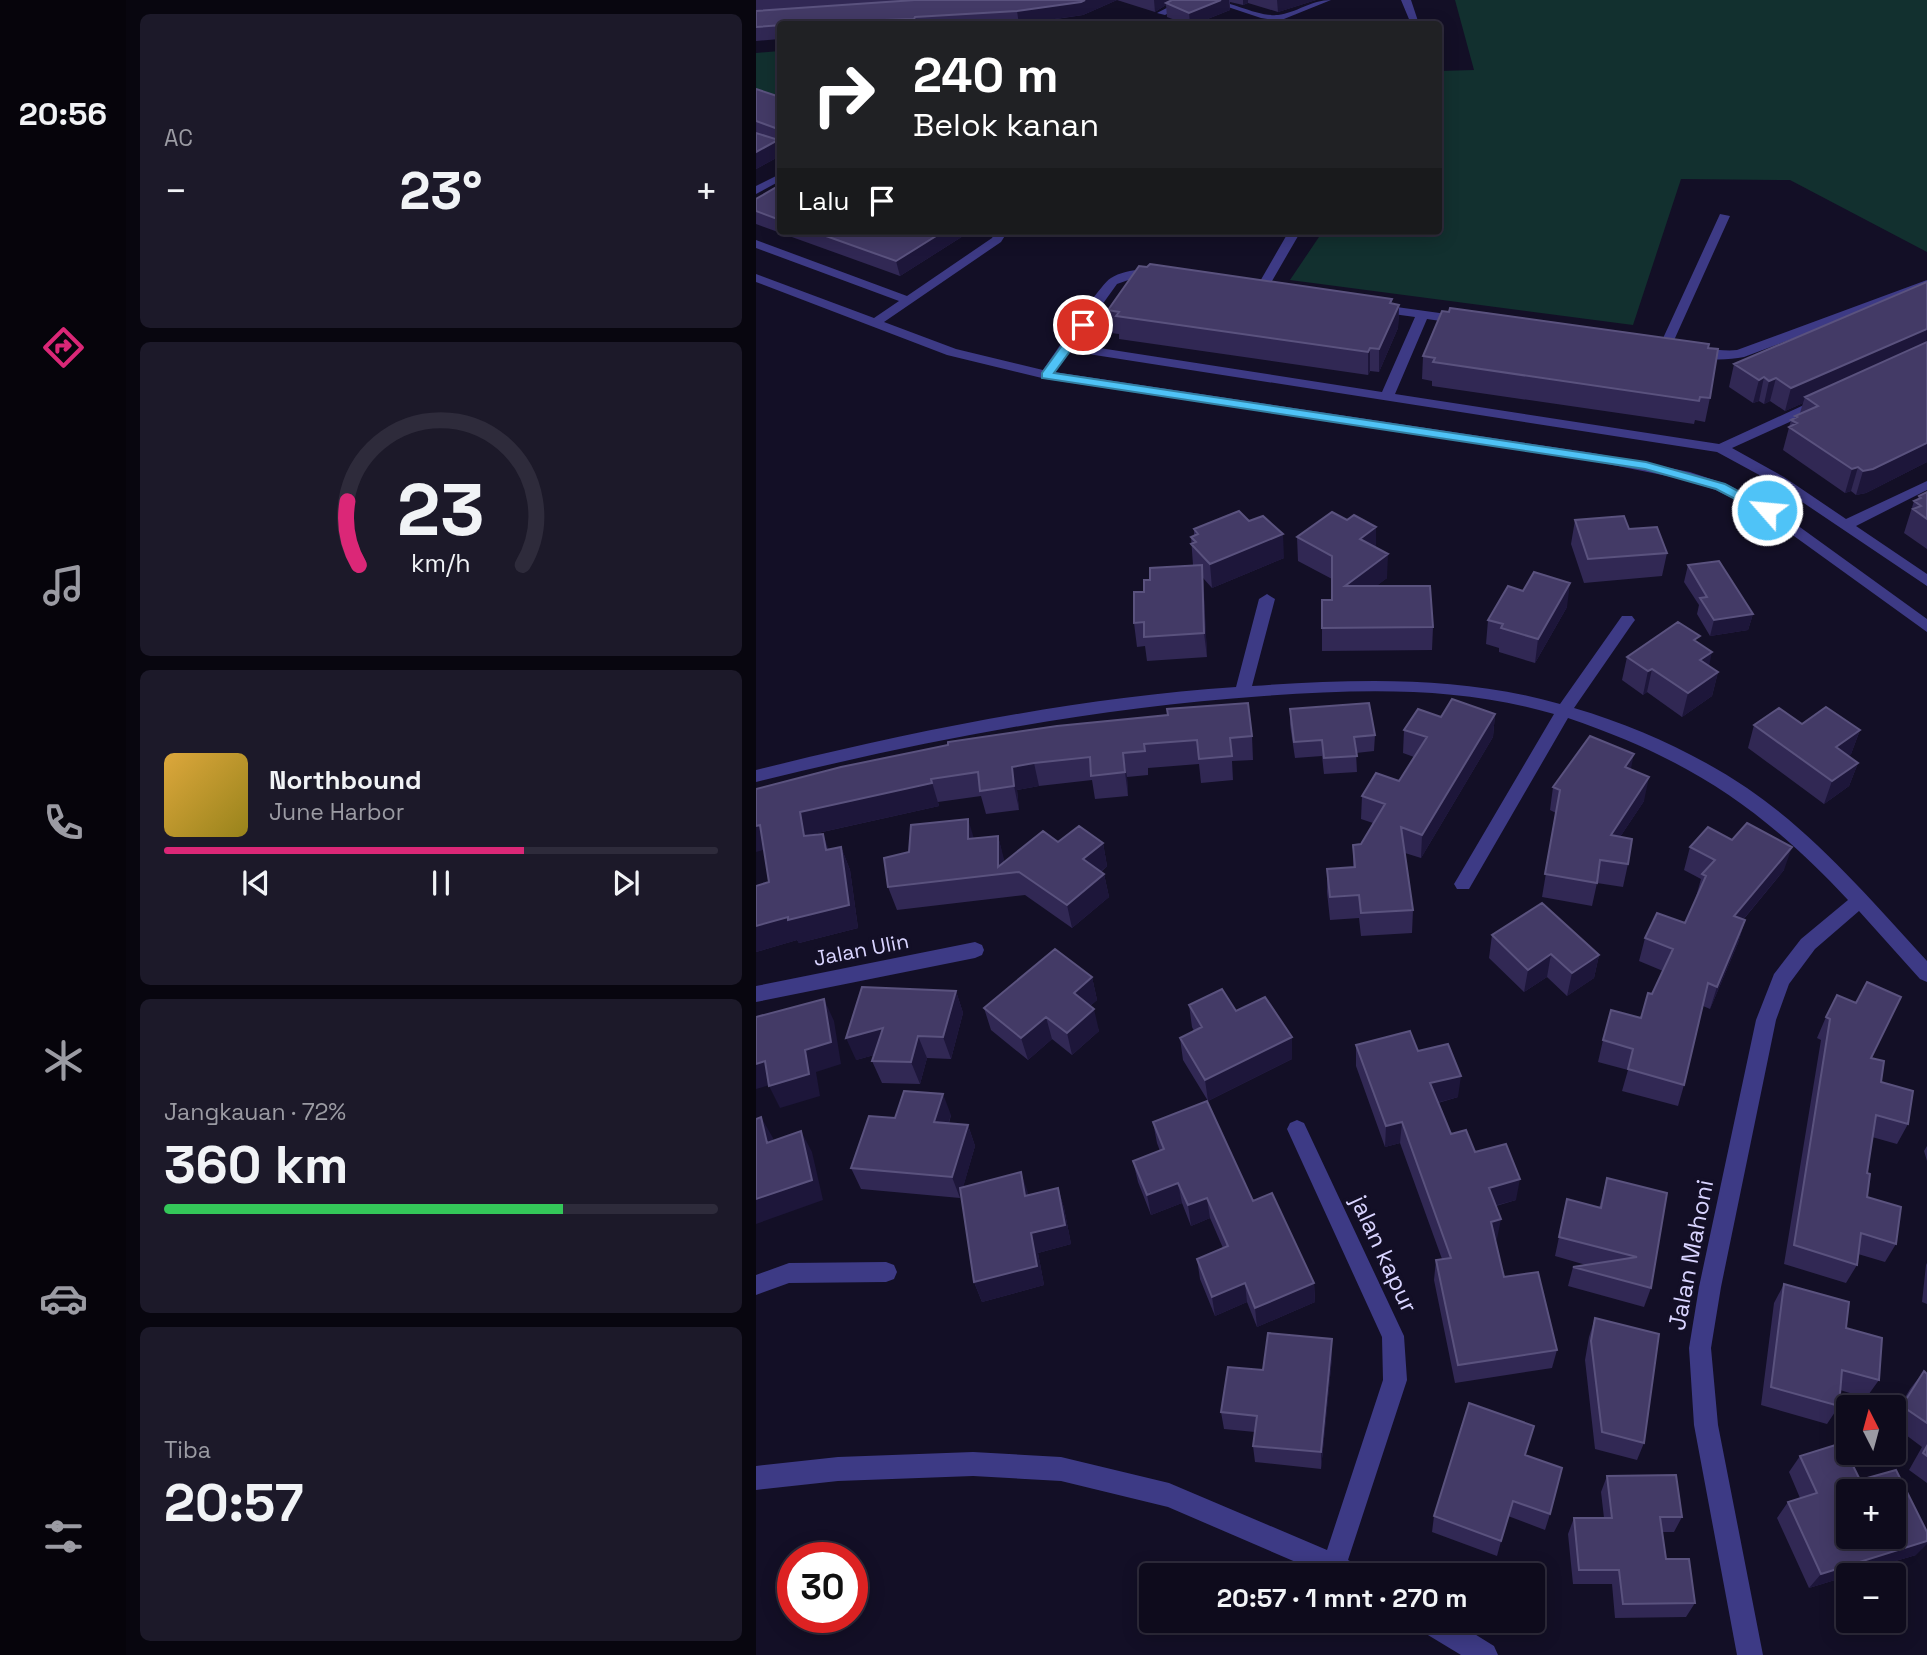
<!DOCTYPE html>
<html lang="id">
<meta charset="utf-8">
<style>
:root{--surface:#0e0b1c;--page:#1c1929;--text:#f1f3f6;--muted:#9b9ba3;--line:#2e2b3b;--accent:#db2777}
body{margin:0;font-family:"Space Grotesk",sans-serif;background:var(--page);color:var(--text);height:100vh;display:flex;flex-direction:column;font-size:26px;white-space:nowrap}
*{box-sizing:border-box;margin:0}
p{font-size:23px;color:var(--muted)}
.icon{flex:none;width:38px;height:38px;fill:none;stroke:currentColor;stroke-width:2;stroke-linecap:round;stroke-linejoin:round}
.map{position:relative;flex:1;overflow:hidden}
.side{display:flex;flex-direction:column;gap:14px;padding:14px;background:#08060f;width:630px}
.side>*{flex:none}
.guide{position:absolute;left:21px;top:21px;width:665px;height:214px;border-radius:7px;box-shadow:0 4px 18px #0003,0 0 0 2px var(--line);background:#202124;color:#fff;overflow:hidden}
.needle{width:46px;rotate:354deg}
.controls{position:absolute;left:1080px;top:1395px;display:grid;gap:14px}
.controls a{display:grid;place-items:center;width:70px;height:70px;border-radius:7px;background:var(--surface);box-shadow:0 4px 18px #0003,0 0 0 2px var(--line);font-size:35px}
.speed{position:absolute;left:21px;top:1542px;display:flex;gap:14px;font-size:35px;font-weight:700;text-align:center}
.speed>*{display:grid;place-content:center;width:91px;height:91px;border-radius:50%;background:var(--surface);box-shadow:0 4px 18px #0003,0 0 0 2px var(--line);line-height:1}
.speed .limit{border:10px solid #d22;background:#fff;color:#111}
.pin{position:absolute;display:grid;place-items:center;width:60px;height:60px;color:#fff;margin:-30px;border:4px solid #fff;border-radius:50%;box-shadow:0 2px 7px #0007}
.me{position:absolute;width:77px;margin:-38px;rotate:297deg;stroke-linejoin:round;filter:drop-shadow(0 0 5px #0008)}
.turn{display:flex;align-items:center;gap:24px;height:147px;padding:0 21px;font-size:32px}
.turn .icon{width:91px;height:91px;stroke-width:2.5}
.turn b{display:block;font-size:49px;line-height:60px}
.then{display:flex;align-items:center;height:66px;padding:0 21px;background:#0003;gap:14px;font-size:26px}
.big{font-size:52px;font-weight:600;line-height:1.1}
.side .card{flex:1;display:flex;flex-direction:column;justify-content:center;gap:10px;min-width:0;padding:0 24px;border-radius:10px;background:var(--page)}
.side .dial{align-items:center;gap:0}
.dial svg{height:182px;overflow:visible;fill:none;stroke:var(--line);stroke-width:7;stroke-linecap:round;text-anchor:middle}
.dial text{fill:var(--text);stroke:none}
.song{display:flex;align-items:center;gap:21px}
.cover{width:84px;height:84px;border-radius:10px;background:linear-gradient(135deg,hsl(40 70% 55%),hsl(50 70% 35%))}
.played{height:7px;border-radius:4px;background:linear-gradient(90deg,var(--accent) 65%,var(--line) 65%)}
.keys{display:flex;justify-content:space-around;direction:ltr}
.heat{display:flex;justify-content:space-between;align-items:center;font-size:38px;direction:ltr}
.charge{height:10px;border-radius:5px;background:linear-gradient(90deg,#34c759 72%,var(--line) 0)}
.trip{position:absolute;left:383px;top:1563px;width:406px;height:70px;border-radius:7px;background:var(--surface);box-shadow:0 4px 18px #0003,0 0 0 2px var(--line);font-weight:600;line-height:70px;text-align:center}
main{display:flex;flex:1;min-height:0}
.menu{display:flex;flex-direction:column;width:126px;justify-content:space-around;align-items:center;background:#06040b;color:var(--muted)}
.menu .icon{width:49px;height:49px}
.menu .current{color:var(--accent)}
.menu b{font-size:32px;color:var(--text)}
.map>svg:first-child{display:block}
.green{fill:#12302f}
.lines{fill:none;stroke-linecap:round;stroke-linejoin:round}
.minor{fill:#3d3a85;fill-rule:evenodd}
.wall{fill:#312854}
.shaded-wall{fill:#1d163a}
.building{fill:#433a66;stroke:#5a527e;stroke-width:2;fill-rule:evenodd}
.route{fill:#4fc3f7;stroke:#337fa1;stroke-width:2}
.labels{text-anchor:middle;stroke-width:7;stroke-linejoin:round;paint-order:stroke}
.street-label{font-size:21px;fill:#d9d4ff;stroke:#130f26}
.near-street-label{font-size:24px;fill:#d9d4ff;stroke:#130f26}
</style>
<main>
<nav class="menu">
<b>20:56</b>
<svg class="icon current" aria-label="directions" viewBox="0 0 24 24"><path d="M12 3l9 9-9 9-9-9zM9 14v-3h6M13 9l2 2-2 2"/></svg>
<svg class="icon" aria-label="music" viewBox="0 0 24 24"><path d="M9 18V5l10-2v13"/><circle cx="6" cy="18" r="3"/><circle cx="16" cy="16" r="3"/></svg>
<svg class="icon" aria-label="phone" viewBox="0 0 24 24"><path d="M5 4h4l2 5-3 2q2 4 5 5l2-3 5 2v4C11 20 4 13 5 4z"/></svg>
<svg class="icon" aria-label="climate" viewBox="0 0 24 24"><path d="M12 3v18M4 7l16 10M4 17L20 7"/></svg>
<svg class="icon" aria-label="car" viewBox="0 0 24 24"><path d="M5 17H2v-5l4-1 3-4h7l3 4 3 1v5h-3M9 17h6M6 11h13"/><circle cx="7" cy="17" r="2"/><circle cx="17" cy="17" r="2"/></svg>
<svg class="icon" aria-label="filters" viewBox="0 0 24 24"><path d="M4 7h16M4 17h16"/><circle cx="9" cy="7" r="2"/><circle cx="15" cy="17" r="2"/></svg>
</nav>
<section class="side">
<div class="card"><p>AC</p>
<div class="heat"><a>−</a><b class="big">23°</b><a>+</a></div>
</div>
<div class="card dial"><svg viewBox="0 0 100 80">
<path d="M14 69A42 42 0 1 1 86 69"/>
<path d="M14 69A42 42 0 0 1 9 41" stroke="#db2777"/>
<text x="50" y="56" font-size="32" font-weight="700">23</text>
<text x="50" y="72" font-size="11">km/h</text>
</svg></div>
<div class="card">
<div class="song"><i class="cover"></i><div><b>Northbound</b><p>June Harbor</p></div></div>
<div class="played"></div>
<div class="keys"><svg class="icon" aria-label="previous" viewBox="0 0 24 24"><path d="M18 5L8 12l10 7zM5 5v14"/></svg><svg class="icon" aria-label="pause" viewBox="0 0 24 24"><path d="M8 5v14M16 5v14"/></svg><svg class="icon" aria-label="next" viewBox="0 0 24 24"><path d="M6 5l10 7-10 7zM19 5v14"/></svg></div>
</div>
<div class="card"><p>Jangkauan · 72%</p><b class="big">360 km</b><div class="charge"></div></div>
<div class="card"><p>Tiba</p><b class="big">20:57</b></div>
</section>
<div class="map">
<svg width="1171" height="1655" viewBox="0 0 1171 1655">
<rect width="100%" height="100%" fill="#130f26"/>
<!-- green -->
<path class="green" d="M699,0H1171V252L1034,180L925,179L877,325L534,280L567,231H682L683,71L718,70Z
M24,51V103L0,95V53Z"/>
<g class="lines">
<!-- minor -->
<path class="minor" d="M426,0H438L409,15L401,13Z
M451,0C475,0 500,17 522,15C540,13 555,0 575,0L523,21L505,18Z
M645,0H655L663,24H655Z
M24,174V181L0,194V186Z
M964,214L974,216L915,347L909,351L905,350L903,347Z
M240,231H252L245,242L128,322L200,349L287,370C298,355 344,284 355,278C368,270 395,266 407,275L405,278H378L361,284L318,344L626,392L659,317L615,311V305L619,304L705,316L711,320L705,324L671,319L639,394L963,444L1061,399H1071V405L976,448L1028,477L1090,519L1171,481V490L1100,526L1171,574V586L1018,483L961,452L313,351L298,372L837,453L934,472L970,484L1016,507L1171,619V632L1006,513L960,490L926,479L837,461L290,379L191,355L0,282V274L118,318L143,301L0,248V240L151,296L236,238Z
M533,231H545L509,293H501L499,290Z
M1171,280V288L988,357C971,360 945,362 932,352C940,346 967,352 981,350Z
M511,594L519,599L496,686C601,679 702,675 804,704L866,616H876L879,620L876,624L818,708C879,726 939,753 991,788C1060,835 1115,900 1171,961V982L1164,979L1103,911L1059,949L1033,984L1020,1020L965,1287L955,1348L962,1425L1007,1655H981L938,1425L933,1348L943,1287L1000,1020L1018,974L1045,939L1092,900C1005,807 932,759 812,718L713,889H701L698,884L701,879L798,714C703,686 606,689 508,696C335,708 167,741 0,782V770C158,731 318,698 480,687L503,599Z
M219,942L226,945L228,950L226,955L219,958L0,1002V986Z
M541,1120L548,1123L648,1336L651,1380L592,1560L603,1566L606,1575H570L412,1507L305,1481L217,1476L82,1481L0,1490V1466L82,1457L217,1452L305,1457L413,1483L571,1550L627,1380L626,1337L531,1129L534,1123Z
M130,1262L138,1265L141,1272L138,1279L130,1282L33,1283L0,1295V1275L33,1263Z
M659,1620H696L738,1646L742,1655H705L662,1629Z"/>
</g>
<!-- wall -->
<path class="wall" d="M0,0H560L522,12L492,3L487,5L474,2V10L439,24H430L411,17L410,5L399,12L361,0L327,15L267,24H24V39L0,41Z
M0,89L24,97V156L0,169Z
M24,185V231H215L144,276L0,224V199Z
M1171,282V462L1110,493L1100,495L1095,491L1089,493L1027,450L1035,420L1039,418V416L1044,413L1047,403L1029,411L1014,401L1008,404L1003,401L997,403L973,387L978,364Z
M636,304L643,305L642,328L623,372L614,371L612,375L363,339V334L355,333L352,310Z
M952,348L954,398L949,422L939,420L938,424L676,386V381L666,379L667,356Z
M1171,492V549L1148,533L1158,501L1161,500L1163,496Z
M591,520L620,527V547L631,578L620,586L677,627L676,650L566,651V600H576V579L542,561L541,537Z
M819,520L873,529L911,553L906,576L828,583L815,544Z
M438,529L528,558L456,588L447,578L451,657L391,661L389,646L381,647L378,623L388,592L394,580L437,565L435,537L438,535Z
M932,565L997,614L992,630L954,636L941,614L943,605L928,582Z
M811,607L779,663L743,652V648L730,644L732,620Z
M942,643L953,666L962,672L956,696L926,717L891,692L887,695L866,680L871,657Z
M534,709L619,735L618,751L600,753L601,772L568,774L566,756L539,758L534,725Z
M739,714L737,737L665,858L649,853L657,910L656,933L605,936L603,918L574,920L571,892V869L597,868V845L605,844L617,823L605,819L606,796L643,781L658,757L647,753L648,730L685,717Z
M1046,724L1104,730L1095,754L1092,756L1102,763L1093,786L1068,804L992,748L998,725Z
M496,736L497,760L476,761L477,780L445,783L443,764L392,768V775L371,777L372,796L339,799L336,780L283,786L261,790L263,810L230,814L225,796L182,802L183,806L53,835L73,849L85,847L94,870L102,928L43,943L41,940L0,952V886L13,882L85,767Z
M875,770L888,801L864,837L872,864L867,887L841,883L836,906L786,897L800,813L794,810L797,787Z
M242,836L248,862L302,842L347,843L351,866L345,872L348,874L353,897L316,928L269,895L141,910L132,887L218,838Z
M934,847L1028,870L987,920H989L982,943L954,1009L947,1006L928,1085L922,1106L866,1091L872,1070L842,1062L847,1040L885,1018L907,971L883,961L889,938L929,923L940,897L945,879L928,870Z
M736,935L843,955L838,978L811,996L791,977L768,992L733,958Z
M336,977L341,1000L334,1006L343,1031L316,1055L296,1039L272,1060L235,1030L228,1008Z
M200,991L207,1013L195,1059L171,1058L164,1084L126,1083L116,1061L118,1055L100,1060Z
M1081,995L1115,1058L1125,1082L1152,1124L1141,1144L1116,1137L1111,1173V1197L1140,1244L1129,1262L1102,1254L1101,1265L1090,1283L1028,1264L1065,1040L1061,1038L1070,1017Z
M433,1005L480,1011L536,1059L452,1101L427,1060L424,1038L438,1031L436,1027Z
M600,1045L662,1051L702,1097L682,1103L695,1134L719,1152L760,1200L740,1206L741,1239L739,1240L748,1277L801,1350L796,1368L699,1383L678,1280L680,1260L686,1259L644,1143L629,1147L600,1066Z
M195,1115L193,1123L212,1125L219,1146L207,1187L272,1195L302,1188L308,1208L315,1244L282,1253L288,1285L226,1302L218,1282L205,1194L204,1198L105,1189L95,1168L139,1118Z
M397,1122L497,1201L558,1283L559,1302L501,1327L491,1302L459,1316L444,1279L441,1259L467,1248L454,1218L435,1226L426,1203L395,1215L382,1182L377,1161L404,1151L401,1143Z
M1171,1146V1161L1168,1151Z
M851,1178L895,1288L888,1307L812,1286L817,1267L830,1265L799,1256L811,1199L843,1208Z
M1171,1263V1304L1166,1302L1170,1265Z
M1028,1284L1123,1380L1110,1398L1084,1390L1083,1406L1071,1424L1005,1405L1018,1303Z
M839,1318L888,1443L881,1460L839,1449L829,1360L833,1337Z
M576,1339V1357L565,1469L499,1462L497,1446L499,1432L468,1429L465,1412L507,1370Z
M1168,1371L1171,1374V1483L1153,1470L1166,1447L1138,1426V1416L1154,1389Z
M769,1455L794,1514L789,1530L752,1516L741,1556L676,1532L678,1516Z
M1044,1456L1104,1480L1160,1555L1092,1575V1576L1053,1588L1021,1518L1032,1502L1044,1498L1033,1472Z
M851,1476L926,1517L918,1532H906L910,1559L939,1603L930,1617L859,1618L856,1584H817L812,1534L818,1518H848L845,1492Z"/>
<!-- shaded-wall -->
<path class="shaded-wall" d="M329,0H361L327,15L263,24L261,11Z
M398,0H420L410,3V5L399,12Z
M465,0H473L474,10L439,24H434L433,13Z
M487,0H492V3L487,5Z
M521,0H560L522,12Z
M24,139V156L0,169V152Z
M188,231H215L144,276L140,261Z
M636,299V321L643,305L642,328L623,372V349L634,303Z
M1171,329V349L1049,397L1047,403L1029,411L1035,388Z
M614,348V371L612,375V352Z
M1008,377L1003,401L997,403L1003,380Z
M1020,378L1014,401L1008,404L1013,381Z
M1171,443V462L1110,493L1100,495L1107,471Z
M1102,467L1095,491L1089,493L1096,469Z
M620,527V551L604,539Z
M527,534L528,558L456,588L454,564Z
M632,554L631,578L589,610V586Z
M446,565L448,589L451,657L448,633Z
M814,583L811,607L779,663L782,639Z
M997,614L992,630L954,636L958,620Z
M956,652L951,676L944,660Z
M896,669L891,692L887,695L892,671Z
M962,672L956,696L926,717L932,693Z
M739,714L737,737L665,858L666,835Z
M1104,730L1095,754L1071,771L1080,747Z
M367,753L371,777L372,796L369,772Z
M878,754L873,778L869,767Z
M278,763L283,786L261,790L263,810L258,786L256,767Z
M1102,763L1093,786L1068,804L1076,781Z
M893,777L888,801L850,858L855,835Z
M175,779L183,806L48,836L44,812Z
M212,819L219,842L212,839Z
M4,825L14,848L0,852V826Z
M67,834L76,858L70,850Z
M242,836L248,859V873L242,867Z
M347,843L351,866L332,882L327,859Z
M85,847L94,870L102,928L43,943L41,940L0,952V926Z
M1036,847L1028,870L971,939L978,916Z
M348,874L353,897L316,928L311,905Z
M989,920L982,943L954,1009L961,987Z
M795,954L791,977L768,992L772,970Z
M843,955L838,978L811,996L816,973Z
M336,977L341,1000L323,1015L318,993Z
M200,991L207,1013L195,1059L187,1037Z
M68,999L78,1021L85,1064L60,1072L64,1096L24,1108L13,1086L49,1050Z
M338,1009L343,1031L316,1055L311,1033Z
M290,1017L296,1039L272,1060L265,1038Z
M127,1028L136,1050L100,1060L90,1038Z
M162,1036L171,1058L164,1084L155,1062Z
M536,1037V1059L452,1101L449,1080Z
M9,1061L21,1083L0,1089V1064Z
M705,1076L702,1097L673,1105L674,1083Z
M187,1094L195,1115L186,1143L178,1122Z
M5,1117L17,1138L22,1164L11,1143Z
M646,1122L644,1143L629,1147L630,1126Z
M212,1125L219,1146L204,1198L196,1177Z
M45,1131L56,1152L67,1200L0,1224V1199Z
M265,1172L272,1193L275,1216L269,1196Z
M764,1179L760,1200L730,1208L733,1188Z
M422,1183L426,1203L395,1215L391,1195Z
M302,1188L308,1208L315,1244L282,1253L288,1285L226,1302L218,1282L275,1233Z
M451,1198L454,1218L435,1226L432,1205Z
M745,1219L741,1239L732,1242L735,1222Z
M489,1283L491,1302L459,1316L456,1297Z
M558,1283L559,1302L501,1327L499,1308Z
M576,1339V1357L565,1469V1452Z
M1171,1541V1544L1160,1555L1092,1575V1576L1053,1588L1065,1574Z"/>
<!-- building -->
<path class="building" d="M159,0H329L325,2L261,11L159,17L158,19L68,22L0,27V11Z
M416,0H465L433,13L410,3Z
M0,89L24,97V139L0,152V133L19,139L23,136L22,129L0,121Z
M24,185V220L0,211V199Z
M56,231H188L140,261Z
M394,264L636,299L634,303L643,305L623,349L614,348L612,352L360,316L363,312L352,310L383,266L391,267Z
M1171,282V329L1035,388L1020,378L1013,381L1008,377L1003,380L978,364Z
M694,308L953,344L952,348L962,349L954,398L944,397L943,401L677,362L679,358L667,356L686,311L693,312Z
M1171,342V443L1117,469L1107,471L1102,467L1096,469L1033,427L1041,423L1035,420L1041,417L1039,416L1062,406L1049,397Z
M1171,492V519L1157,509L1165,506L1158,501L1165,498L1163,496Z
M483,511L493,521L507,516L527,534L454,564L435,544L440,542L435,537L442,534L438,529Z
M576,512L591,520L598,515L620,527L604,539L632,554L589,586H674L677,627L566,628V600H576V556L541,537Z
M868,516L873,529L901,527L911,553L832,559L819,520Z
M963,561L997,614L958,620L944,598L951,597L932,565Z
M446,565L448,633L388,637V622L378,623V592H388V580H394V568Z
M778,572L814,583L782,639L745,628L747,624L732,620L752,586L767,591Z
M922,622L944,636L938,640L956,652L944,660L962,672L932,693L896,669L892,671L871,657Z
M696,699L739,714L666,835L645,827L657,910L605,913L603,895L574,897L571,869L599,867L597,845L605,844L629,804L606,796L620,773L643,781L671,737L648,730L662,709L685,717Z
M492,703L496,736L474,738L476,756L443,759L441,740L388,744L389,751L367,753L369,772L335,776L334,757L278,763L256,767L258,786L224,791L222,772L175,779L176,783L44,812L48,836L67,834L70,850L85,847L93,905L32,920V917L0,926V886L13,882L4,825L0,826V789L85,767L192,745V742L301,726L412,715L411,709Z
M613,703L619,735L598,737L601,756L568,758L566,740L538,742L534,709Z
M1070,707L1104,730L1080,747L1102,763L1076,781L998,725L1023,708L1046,724Z
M834,736L878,754L869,767L893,777L855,835L876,839L872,864L844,860L841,883L789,874L804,790L797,787Z
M212,819V839L242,836V867L287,831L302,842L323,826L347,843L327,859L348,874L311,905L263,872L132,887L128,858L153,852L155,825Z
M991,823L1036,847L978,916L989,920L961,987L952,983L928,1085L872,1069L877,1049L847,1040L855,1010L885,1018L892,993L896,994L917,949L889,938L901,913L929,923L950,876L946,874L959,860L934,847L952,827L976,840Z
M786,903L843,955L816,973L795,954L772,970L736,935Z
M299,949L336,977L318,993L338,1009L311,1033L290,1017L265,1038L228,1008Z
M1111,982L1145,997L1115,1058L1128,1061L1125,1082L1157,1091L1152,1124L1120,1115L1111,1173L1114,1174L1111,1197L1145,1207L1140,1244L1105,1233L1101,1265L1038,1245L1074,1019L1070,1017L1081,995L1100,1003Z
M106,987L200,991L187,1037L162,1036L155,1062L116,1061L127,1028L90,1038Z
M466,989L480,1011L509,997L536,1037L449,1080L424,1038L446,1027L433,1005Z
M68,999L75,1042L49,1050L53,1074L13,1086L9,1061L0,1064V1017Z
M654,1031L662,1051L692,1044L705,1076L674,1083L695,1134L710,1130L719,1152L750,1144L764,1179L733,1188L745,1219L735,1222L748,1277L782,1272L801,1350L702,1365L680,1260L695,1258L646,1122L630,1126L600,1045Z
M148,1091L187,1094L178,1122L212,1125L196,1177L95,1168L113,1116L139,1118Z
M451,1101L497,1201L516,1193L558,1283L499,1308L489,1283L456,1297L441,1259L472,1246L451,1198L432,1205L422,1183L391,1195L377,1161L408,1149L397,1122Z
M5,1117L11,1143L45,1131L56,1180L0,1199V1119Z
M265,1172L269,1196L302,1188L309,1225L275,1233L281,1266L218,1282L204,1188Z
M851,1178L911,1193L895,1288L817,1267L881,1257L803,1237L811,1199L845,1208Z
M1028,1284L1093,1302L1090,1328L1126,1338L1123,1380L1086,1370L1083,1406L1015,1387Z
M839,1318L903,1334L888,1443L846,1432L835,1341Z
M512,1333L576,1339L565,1452L497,1446L501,1416L465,1412L472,1367L507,1370Z
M1168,1371L1171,1374V1423L1146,1406Z
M713,1403L778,1426L769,1455L806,1468L794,1514L757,1501L745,1541L678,1516Z
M1086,1443L1104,1480L1140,1470L1171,1532V1541L1065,1574L1032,1502L1061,1493L1044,1456ZM1092,1491H1138V1536H1092Z
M1171,1446V1456L1167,1453Z
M920,1475L926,1517H904L910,1559H933L939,1603L867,1604L863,1570H823L818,1518H856L851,1476Z"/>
<!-- route -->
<path class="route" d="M327,321L333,325L298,373L890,462L969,484L1017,510L1016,513H1006L960,489L889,469L286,378V373L323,322Z"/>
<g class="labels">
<!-- street labels -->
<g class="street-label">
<text transform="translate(105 950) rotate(-11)" y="7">Jalan Ulin</text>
</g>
<!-- near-street labels -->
<g class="near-street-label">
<text transform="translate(628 1254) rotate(65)" y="8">jalan kapur</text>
<text transform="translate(935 1255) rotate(-79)" y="8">Jalan Mahoni</text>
</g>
</g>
</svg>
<div class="controls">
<a><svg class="needle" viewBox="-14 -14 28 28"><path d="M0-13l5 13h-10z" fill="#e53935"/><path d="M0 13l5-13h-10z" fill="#9b9ba3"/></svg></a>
<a>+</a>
<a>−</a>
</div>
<div class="speed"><div class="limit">30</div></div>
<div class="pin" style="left:327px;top:325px;background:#d93025"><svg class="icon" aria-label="arrive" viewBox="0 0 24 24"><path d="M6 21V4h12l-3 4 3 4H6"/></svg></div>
<svg class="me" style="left:1011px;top:510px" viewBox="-20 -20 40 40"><circle r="17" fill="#4fc3f7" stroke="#fff" stroke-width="3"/><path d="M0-11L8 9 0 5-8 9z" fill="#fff"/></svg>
<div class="trip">20:57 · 1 mnt · 270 m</div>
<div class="guide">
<div class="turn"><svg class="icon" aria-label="right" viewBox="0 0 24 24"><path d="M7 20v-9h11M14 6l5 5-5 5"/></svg><div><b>240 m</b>Belok kanan</div></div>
<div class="then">Lalu<svg class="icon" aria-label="arrive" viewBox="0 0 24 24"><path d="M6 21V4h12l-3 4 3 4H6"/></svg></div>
</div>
</div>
</main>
